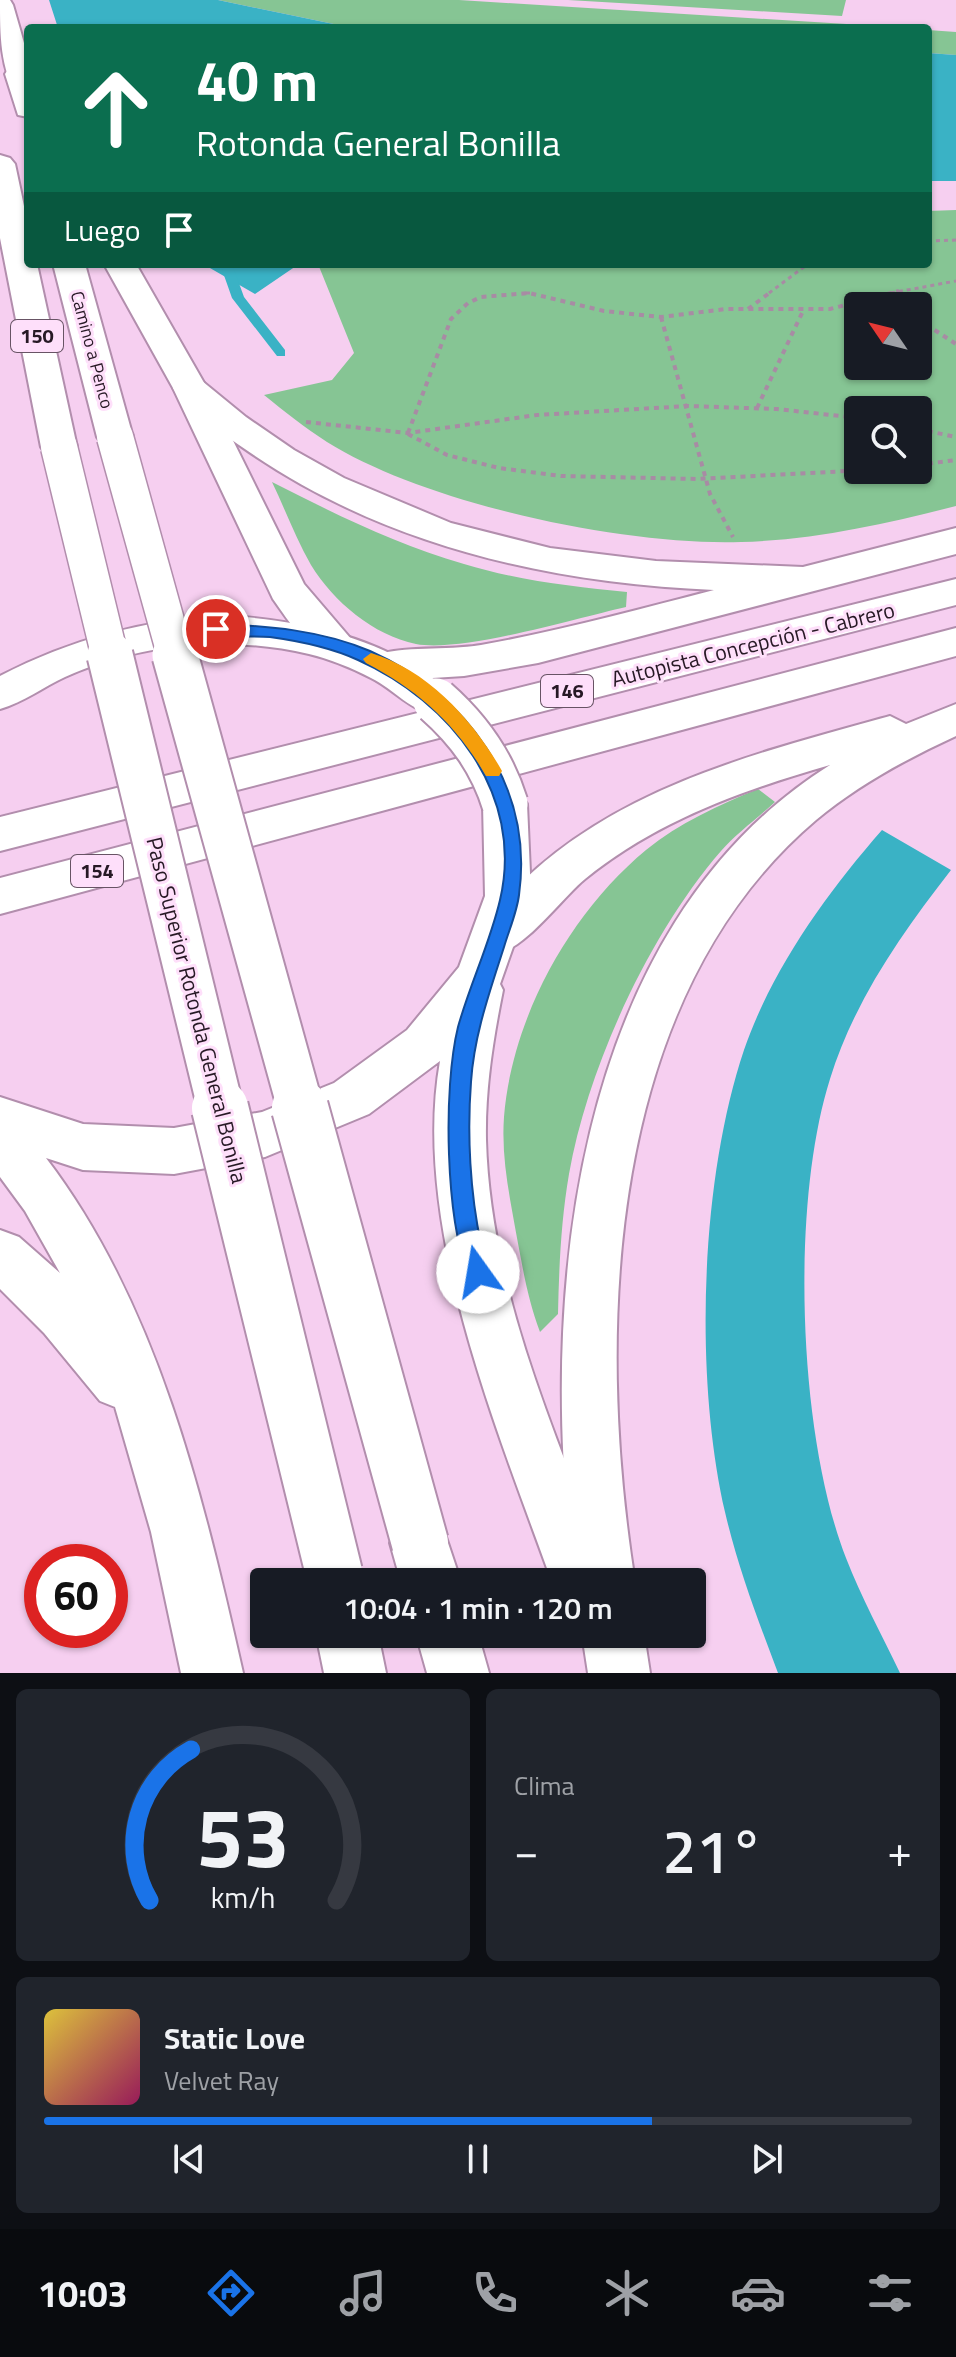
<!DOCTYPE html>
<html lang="es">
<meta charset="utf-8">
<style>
:root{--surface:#171b24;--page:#20242c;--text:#f1f3f6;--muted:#9ea1a6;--line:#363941;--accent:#1a73e8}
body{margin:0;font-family:"Titillium Web",sans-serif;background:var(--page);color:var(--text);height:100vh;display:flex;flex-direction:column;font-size:30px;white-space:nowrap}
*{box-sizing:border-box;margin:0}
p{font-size:26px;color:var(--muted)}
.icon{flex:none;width:44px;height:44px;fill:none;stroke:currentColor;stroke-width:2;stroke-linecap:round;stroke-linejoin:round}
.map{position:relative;height:1673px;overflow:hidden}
.panel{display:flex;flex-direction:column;gap:16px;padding:16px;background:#0d0f14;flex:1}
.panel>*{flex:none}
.banner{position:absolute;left:24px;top:24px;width:908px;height:244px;border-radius:8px;box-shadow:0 2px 6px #0004;background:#0b6e4f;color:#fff;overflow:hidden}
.needle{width:52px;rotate:305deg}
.controls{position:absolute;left:844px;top:292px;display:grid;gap:16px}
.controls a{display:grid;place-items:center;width:88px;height:88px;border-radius:8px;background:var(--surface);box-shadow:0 2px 6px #0004;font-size:40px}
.speed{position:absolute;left:24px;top:1544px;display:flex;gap:16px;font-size:40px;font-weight:700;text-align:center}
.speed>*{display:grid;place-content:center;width:104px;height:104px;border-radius:50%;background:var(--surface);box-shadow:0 2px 6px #0004;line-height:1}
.speed .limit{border:12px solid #d22;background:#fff;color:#111}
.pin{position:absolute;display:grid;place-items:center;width:68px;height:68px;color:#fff;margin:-34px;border:4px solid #fff;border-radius:50%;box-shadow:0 2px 8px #0007}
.me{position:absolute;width:88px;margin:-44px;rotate:347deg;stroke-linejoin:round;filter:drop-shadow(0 0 6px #0008)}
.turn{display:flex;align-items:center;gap:28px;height:168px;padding:0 40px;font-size:36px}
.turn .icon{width:104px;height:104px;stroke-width:2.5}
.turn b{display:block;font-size:56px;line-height:68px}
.then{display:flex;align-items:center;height:76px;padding:0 40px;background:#0003;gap:16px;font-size:30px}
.big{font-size:60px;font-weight:600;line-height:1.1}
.panel .card{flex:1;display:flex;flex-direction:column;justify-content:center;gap:12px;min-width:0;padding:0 28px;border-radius:12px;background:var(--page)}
.panel .dial{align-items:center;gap:0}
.dial svg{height:208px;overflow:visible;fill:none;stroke:var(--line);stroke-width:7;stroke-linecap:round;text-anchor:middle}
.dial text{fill:var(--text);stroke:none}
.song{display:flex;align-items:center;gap:24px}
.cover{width:96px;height:96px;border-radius:12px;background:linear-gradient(135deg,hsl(50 70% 55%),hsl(330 70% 35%))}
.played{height:8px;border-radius:4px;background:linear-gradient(90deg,var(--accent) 70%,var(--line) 70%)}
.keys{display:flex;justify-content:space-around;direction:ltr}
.heat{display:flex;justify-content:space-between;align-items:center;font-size:44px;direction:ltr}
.panel .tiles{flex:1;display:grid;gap:16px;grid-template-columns:1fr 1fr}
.card:last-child{grid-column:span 2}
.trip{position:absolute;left:250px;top:1568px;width:456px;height:80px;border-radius:8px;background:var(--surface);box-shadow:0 2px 6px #0004;font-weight:600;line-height:80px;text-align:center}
.menu{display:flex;height:128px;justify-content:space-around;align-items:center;background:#090b0e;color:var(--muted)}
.menu .icon{width:56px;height:56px}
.menu .active{color:var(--accent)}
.menu b{font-size:36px;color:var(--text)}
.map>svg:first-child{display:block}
.green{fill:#86c594;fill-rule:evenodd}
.water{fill:#3ab2c5}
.pier{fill:#f6cff0}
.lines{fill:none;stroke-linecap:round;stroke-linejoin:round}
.stream{fill:#3ab2c5;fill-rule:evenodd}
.primary-casing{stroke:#b28ead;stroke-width:4}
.trunk-casing{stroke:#b28ead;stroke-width:4}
.motorway-casing{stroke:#b28ead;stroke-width:4}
.path-far1{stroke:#a88ba4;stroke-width:3;stroke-dasharray:4 4;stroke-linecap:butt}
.path{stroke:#a88ba4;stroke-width:4;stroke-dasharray:5 5;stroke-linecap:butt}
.primary{fill:#fff;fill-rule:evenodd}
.trunk{fill:#fff;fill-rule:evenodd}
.motorway{fill:#fff;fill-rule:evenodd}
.primary-bridge-far2-casing{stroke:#b28ead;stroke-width:39;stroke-linecap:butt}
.primary-bridge-far1-casing{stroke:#b28ead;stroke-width:49;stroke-linecap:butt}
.primary-bridge-casing{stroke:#b28ead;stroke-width:60;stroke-linecap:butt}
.primary-bridge-far2{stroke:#fff;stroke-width:36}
.primary-bridge-far1{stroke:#fff;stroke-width:45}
.primary-bridge{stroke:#fff;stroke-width:56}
.route{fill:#1a73e8;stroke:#114b97;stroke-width:2}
.slow{fill:#f59e0b}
.labels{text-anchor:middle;stroke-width:6;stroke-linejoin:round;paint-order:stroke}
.far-street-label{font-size:18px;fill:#271925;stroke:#fedffa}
.shield{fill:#fedffa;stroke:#685465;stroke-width:2}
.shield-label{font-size:20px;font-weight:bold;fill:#271925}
.street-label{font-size:22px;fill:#271925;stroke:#fedffa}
</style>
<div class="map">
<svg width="956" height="1673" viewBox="0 0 956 1673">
<rect width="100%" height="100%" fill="#f6cff0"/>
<!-- green -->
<path class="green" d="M218,0H459L911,28H353Z
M568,0H846L842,16Z
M928,30L956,32V55L928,53Z
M956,210V506C885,524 815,540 741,542C625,546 426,504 327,442C305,428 284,411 264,395L332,380L354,353L318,264H928V211ZM858,306H918V366H858ZM918,410V470H858V410Z
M272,482C333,513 397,545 464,564C516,580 573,587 627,592L626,607C577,618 461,653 416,644C373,635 334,602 311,565C296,539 285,509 272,482Z
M758,789L775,802C758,818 737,833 721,851C649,934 588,1067 569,1174C561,1221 559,1267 558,1314L540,1332C528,1300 523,1270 517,1238C510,1198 501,1158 504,1117C512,1017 570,913 646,850C679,823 719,805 758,789Z"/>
<!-- water -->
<path class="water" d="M0,0H218L353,28H28Z
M928,53L956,55V181H928Z
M203,264H299L255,294Z
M882,830L951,870C902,933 854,1001 830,1079C790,1205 798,1435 846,1558C861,1597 882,1635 900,1673H778C758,1620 738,1568 725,1512C694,1377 700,1181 744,1050C772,969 826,894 882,830Z"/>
<!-- pier -->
<path class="pier" d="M0,0H49L58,28H28V126L0,121Z"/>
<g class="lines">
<!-- stream -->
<path class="stream" d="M220,264H232L244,297L285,350V356H277L232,298Z"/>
<!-- primary casing -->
<g class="primary-casing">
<path id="primary" d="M19,66L28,68V117L18,115L5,74L9,68Z
M0,155L10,158L15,164L28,225V264H37L77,447L72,455L59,458L46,455L41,447L0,238Z
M53,264H85L133,437L127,445L115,448L103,445L97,437Z
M221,615C293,620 363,632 425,673C438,682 449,688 457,701L451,712C418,722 398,691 371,678C352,668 330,659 309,654C228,635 141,643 65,677C43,687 24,702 0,709V676C71,639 142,621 221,615Z
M505,787L520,792L527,804L531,896L500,984L503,990C493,1040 485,1089 486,1140C490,1293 559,1442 612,1582H552C497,1429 411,1225 440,1061L369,1114L265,1157L174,1174L83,1170L46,1158C158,1305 203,1496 243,1673H181L151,1532L115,1407L100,1401L44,1333L0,1289V1230L19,1237L60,1273L25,1211L0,1177V1097L83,1124L174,1128L262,1112L334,1083L407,1030L459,967L485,896L483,804L490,792Z
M420,1513L441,1522L461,1582H401L390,1543L399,1522Z
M316,1634H378L386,1673H324Z
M416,1634H478L489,1673H427Z"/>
</g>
<!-- trunk casing -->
<g class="trunk-casing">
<path id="trunk" d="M0,0H10L13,5L28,57V100L18,98C0,68 0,35 0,0Z
M104,264H136L207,388L304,584L357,646L351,656C315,667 292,625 273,599L173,388Z"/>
</g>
<!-- motorway casing -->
<g class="motorway-casing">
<path id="motorway" d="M190,377L202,381L246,417L294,450L344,478L451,523L550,548L656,561L803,567L956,528V554L538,663L464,676L385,681L371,676L365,666L371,656C406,645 444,651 481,645C559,631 636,610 714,590C547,583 381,545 242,447C219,431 189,412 173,388L178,381Z
M956,579V605L0,851V817Z
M956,628V656L0,914V878Z
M956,704V736C906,759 858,785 816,820C606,998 595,1330 635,1582H575C537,1305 569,929 830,765C743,790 656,821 585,879C566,894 524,949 502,951C497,951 490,947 485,945L478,932C488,912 506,897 522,882C621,786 760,752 890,716L906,724Z
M582,1634H644L650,1673H588Z"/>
</g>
<!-- path-far1 -->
<path class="path-far1" d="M928,241L956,240
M526,293H530
M769,293L808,264
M891,293L956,281"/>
<!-- path -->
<path class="path" d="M883,295L899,306
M748,309L772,291
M661,317L710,494L733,537
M918,319L956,344
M757,408L803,311
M306,422L408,433L537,415L688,406L777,409L858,418
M918,429L956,437
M408,433L451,319L468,303L481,297L529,293L604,311L661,317L726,309H830L899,291
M408,434L447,455L499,468L561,476L697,479L866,470
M918,465L956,460"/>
<!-- primary -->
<use href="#primary" class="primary"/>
<!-- trunk -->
<use href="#trunk" class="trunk"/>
<!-- motorway -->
<use href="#motorway" class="motorway"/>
<!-- primary-bridge-far2 casing -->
<g class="primary-bridge-far2-casing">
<path id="primary-bridge-far2" d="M115,437L176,657
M59,447L110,657"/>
</g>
<!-- primary-bridge-far1 casing -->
<g class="primary-bridge-far1-casing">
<path id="primary-bridge-far1" d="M110,655L221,1110
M175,655L301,1110
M436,701C469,730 492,762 505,804"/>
</g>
<!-- primary-bridge casing -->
<g class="primary-bridge-casing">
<path id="primary-bridge" d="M220,1108L334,1573
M300,1108L420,1543"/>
</g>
<!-- primary-bridge-far2 -->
<use href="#primary-bridge-far2" class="primary-bridge-far2"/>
<!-- primary-bridge-far1 -->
<use href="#primary-bridge-far1" class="primary-bridge-far1"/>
<!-- primary-bridge -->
<use href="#primary-bridge" class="primary-bridge"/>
</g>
<!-- route -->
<path class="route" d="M216,624C268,626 321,630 370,651C467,694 534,786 519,895C517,912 509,930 504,947C490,991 474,1035 471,1082C467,1134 470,1193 481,1244C484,1257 491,1267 486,1279L478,1282L470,1279C445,1221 443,1088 458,1027C470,984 490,943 500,900C525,794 450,701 358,660C332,648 299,641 270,637C251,635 229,639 210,633L207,629Z"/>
<!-- slow -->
<path class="slow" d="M371,653C428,670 474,721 502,771L499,776H486C457,725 418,690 366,663L363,659Z"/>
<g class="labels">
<!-- far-street labels -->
<g class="far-street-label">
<text transform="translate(92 350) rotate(75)" y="6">Camino a Penco</text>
</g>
<!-- shield labels -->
<g class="shield">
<rect x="11" y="320" width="52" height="32" rx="6"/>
<rect x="541" y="675" width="52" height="32" rx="6"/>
<rect x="71" y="855" width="52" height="32" rx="6"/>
</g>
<g class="shield-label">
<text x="37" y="343">150</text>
<text x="567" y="698">146</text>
<text x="97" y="878">154</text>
</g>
<!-- street labels -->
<g class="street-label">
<text transform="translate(753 644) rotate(-14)" y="8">Autopista Concepción - Cabrero</text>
<text transform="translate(197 1010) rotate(76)" y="8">Paso Superior Rotonda General Bonilla</text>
</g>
</g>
</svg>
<div class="controls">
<a><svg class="needle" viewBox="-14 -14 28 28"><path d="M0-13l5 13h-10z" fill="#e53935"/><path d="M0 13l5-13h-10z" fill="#9ea1a6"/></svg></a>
<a><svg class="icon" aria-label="search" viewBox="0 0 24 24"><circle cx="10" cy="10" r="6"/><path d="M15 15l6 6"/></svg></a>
</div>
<div class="speed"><div class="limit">60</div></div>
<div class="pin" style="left:216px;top:629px;background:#d93025"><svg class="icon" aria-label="arrive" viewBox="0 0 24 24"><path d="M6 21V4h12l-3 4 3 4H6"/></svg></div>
<svg class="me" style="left:478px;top:1272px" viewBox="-20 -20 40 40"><circle r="19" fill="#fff"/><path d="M0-13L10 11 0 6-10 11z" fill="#1a73e8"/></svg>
<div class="trip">10:04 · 1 min · 120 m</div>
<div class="banner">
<div class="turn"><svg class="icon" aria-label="ahead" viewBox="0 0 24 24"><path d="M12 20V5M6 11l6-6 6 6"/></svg><div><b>40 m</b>Rotonda General Bonilla</div></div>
<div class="then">Luego<svg class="icon" aria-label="arrive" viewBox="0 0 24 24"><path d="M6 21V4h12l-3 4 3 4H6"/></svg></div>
</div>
</div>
<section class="panel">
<div class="tiles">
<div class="card dial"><svg viewBox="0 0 100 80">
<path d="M14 69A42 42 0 1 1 86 69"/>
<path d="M14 69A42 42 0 0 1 30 11" stroke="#1a73e8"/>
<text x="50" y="56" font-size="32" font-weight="700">53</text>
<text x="50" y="72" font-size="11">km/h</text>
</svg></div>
<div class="card"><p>Clima</p>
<div class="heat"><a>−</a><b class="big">21°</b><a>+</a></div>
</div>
<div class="card">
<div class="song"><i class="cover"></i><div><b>Static Love</b><p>Velvet Ray</p></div></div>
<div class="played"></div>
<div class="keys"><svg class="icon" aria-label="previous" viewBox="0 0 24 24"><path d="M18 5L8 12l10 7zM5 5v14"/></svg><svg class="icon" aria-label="pause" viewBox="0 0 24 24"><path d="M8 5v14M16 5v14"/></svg><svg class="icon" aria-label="next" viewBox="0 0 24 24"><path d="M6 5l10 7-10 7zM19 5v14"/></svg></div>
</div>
</div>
</section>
<nav class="menu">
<b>10:03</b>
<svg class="icon active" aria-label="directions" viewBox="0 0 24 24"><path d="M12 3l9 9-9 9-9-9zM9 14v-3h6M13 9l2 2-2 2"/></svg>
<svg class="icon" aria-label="music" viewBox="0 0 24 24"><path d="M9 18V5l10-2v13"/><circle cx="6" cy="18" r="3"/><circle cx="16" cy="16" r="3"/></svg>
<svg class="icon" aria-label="phone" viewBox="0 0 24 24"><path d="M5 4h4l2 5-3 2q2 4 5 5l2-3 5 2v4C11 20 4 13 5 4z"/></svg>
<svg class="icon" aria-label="climate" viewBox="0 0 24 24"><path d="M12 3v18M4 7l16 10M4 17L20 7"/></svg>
<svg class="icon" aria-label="car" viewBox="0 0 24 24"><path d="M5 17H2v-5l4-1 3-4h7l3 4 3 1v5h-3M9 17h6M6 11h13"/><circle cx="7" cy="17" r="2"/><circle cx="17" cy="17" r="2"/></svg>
<svg class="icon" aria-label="filters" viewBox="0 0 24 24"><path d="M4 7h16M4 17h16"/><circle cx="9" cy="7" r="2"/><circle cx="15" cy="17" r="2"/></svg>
</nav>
